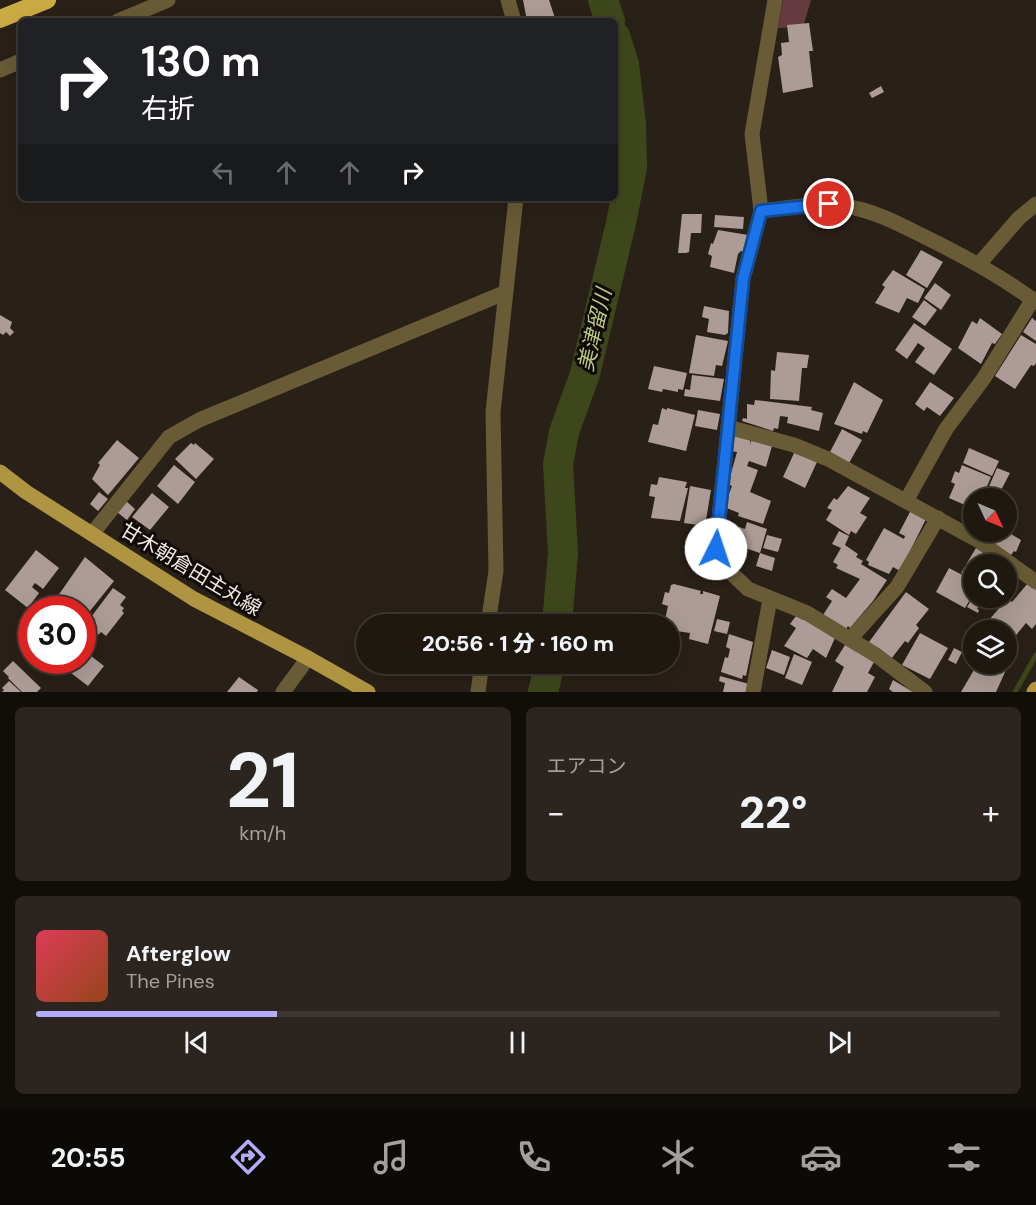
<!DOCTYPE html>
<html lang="ja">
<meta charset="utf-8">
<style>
:root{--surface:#1f1811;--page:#2c251f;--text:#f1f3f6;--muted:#a1a09f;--line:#3c3731;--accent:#b3adf9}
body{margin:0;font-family:"DM Sans","Noto Sans JP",sans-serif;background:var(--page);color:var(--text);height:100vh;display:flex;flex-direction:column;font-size:22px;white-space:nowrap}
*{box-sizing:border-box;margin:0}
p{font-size:20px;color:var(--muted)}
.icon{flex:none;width:33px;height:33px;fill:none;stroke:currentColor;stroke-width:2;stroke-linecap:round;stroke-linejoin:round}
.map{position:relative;height:692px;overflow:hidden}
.panel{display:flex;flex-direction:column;gap:15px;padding:15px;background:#110d09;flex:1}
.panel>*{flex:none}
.hud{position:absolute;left:18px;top:18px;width:600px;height:183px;border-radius:9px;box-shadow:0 6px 24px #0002,0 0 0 2px var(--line);background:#202124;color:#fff;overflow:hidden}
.needle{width:39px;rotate:134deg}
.tools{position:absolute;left:963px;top:488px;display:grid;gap:12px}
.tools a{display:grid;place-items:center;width:54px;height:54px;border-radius:50%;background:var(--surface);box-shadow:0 6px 24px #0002,0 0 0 2px var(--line);font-size:30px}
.speed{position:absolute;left:18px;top:596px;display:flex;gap:12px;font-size:30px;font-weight:700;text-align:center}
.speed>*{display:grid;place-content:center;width:78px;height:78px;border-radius:50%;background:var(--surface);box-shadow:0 6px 24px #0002,0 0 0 2px var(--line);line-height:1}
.speed .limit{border:9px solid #d22;background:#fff;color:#111}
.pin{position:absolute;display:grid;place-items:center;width:51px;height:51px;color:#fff;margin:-26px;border:3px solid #fff;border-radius:50%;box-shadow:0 2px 6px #0007}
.me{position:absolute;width:66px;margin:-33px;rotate:4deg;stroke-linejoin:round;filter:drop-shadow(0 0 4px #0008)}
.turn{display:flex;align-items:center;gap:21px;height:126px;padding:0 24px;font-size:27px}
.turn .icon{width:78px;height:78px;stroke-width:2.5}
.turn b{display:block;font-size:42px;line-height:51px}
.lanes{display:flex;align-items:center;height:57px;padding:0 24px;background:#0003;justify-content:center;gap:30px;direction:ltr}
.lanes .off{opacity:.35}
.big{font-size:45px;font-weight:800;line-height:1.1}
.panel .tile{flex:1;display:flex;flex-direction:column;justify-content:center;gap:9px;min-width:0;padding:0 21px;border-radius:9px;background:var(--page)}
.panel .dial{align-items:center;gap:0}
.dial b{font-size:78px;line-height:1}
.song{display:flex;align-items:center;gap:18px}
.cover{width:72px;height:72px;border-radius:9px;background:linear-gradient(135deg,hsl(350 70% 55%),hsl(20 70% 35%))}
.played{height:6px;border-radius:3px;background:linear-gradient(90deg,var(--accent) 25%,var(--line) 25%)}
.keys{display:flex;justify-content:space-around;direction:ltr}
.heat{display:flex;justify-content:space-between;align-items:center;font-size:33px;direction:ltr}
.panel .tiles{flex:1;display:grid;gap:15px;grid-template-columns:1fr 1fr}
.tile:last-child{grid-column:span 2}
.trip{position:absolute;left:356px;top:614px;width:324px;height:60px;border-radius:30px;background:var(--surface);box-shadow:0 6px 24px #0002,0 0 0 2px var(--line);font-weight:800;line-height:60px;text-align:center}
.menu{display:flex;height:96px;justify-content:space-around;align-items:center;background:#0c0a07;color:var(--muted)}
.menu .icon{width:42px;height:42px}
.menu .current{color:var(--accent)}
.menu b{font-size:27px;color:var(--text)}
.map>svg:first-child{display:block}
.green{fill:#653b42}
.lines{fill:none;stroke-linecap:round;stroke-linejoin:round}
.stream{stroke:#3e471b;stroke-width:5}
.river{stroke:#3e471b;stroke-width:30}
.building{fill:#ac9b96}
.minor{stroke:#685b36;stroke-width:15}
.major{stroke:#af9442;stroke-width:15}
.highway{stroke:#cbab44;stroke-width:18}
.route-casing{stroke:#114b97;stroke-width:15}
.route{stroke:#1a73e8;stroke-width:10}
.labels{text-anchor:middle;stroke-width:6;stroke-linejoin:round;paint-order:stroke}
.street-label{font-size:20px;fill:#efe9e3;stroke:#0f0a07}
.water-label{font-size:21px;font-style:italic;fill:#bbcb83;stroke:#0f0a07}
</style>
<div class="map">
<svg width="1036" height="692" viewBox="0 0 1036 692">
<rect width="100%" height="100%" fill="#292017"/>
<!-- green -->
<path class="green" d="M783,0H811L803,27L778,28Z"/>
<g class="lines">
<!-- stream -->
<path class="stream" d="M1015,692L1036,655"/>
<!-- river -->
<path class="river" d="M603,0L610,21
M557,624L563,553L558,464L564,432L585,374L621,223L632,167L631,124L624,64L615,36
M543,692L550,663"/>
</g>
<!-- building -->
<path class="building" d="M523,0H549L556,21H527Z
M809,23L813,51H809L813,87L783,93L778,57L782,55L781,43L789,42L787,25Z
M881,86L884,92L872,98L869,93Z
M682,214H702L701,233H691L689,252L686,253H678Z
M715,215L744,217L743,229L714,227Z
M718,230L748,235L744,252L741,251L738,254L734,273L710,267L712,256L708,254L711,243L713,244Z
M921,250L943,262L927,288L906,275Z
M893,270L925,289L918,303L907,298L899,313L875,303L885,287L882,285Z
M935,283L951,295L941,310L924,298Z
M924,300L937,310L925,326L912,317Z
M704,306L729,311L728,333L725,335L707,332L709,319L702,317Z
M0,315L12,322L10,328L14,332L10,336L6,332L3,335L0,333Z
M980,318L1002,334L995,344L992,343L981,364L958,348L972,321L977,324Z
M1032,318L1036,321V341L1023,332Z
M914,323L952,349L934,375L915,362L925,348L918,343L907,359L895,350Z
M696,335L728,341L722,366L716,365L714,376L689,373Z
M1021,335L1036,344V363L1034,366L1031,365L1015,389L995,376Z
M777,352L809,355L807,368H802L799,401L770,399L771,370L775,371Z
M654,366L687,373L683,390L678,389V392L663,389L662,392L648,389Z
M692,375L724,379L720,401L684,396L685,389L690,390Z
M854,382L883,400L867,433L863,431L862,434L834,424Z
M930,382L954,398L940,416L927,407L924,411L915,404Z
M755,400L812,407L811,410L823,413L819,431L787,423L788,417L780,416L778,429L774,428L773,431L742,421L743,418L747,419V404L754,405Z
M662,408L667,410V408L695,415L686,451L648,442L653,424L658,425Z
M698,410L720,414L717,430L695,426Z
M842,429L862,440L849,463L830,452Z
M734,436L750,437V445L751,440L772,446L766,467L749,461L747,466L758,470L750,492L771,501L763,524L738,516L739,513L724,507L732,486L728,484L737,452L730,451Z
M117,440L139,458L108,495L92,479L100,465L98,463Z
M191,443L194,445L195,443L214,459L196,479L175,459Z
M969,448L999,461L992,476L963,463Z
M795,451L817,462L805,488L783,477Z
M174,465L195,482L178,504L157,486Z
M962,465L991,477L982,498H974V509L949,498L955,484L951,482L955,471L959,473Z
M997,468L1010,473L997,498H984Z
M659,477L687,482L685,488H688L680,521L651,518L655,497L649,496L651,484L657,485Z
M690,486L711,490L705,526L684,523Z
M848,486L870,498L860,513L867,517L856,534L851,531L849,535L826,520L832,510L827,508L834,498L837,500Z
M99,492L108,499L98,511L90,504Z
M152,493L169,507L150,530L132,517Z
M126,501L135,509L127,520L117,512Z
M911,510L926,519L900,571L893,567L889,574L868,565L869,562L866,560L884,528L904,539L905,536L899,533Z
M747,522L767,529L760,553L739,546L741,540L736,538L739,527L745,529Z
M839,531L849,536L845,545L858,554L856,557L863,561L861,564L887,580L873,601L850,628L848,626L846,629L823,615L832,601L826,597L832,589L846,598L860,579L836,568L838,565L833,562L841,548L832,544Z
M995,531H1006L1021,540L1016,552L1014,551L1011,555L989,541Z
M767,535L782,539L778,552L763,548Z
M976,548L1003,564H974V580L961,573Z
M36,550L59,568L43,589L35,583L32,587L39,593L28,608L5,590Z
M760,553L775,558L772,571L756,566Z
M85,557L114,581L82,621V609H60L53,603Z
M949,568L974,581V593L965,608L936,592Z
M1028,583L1036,590V624L1032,629L1026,623L1013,639L1006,634V630H999L988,621L1008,598L1012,602Z
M674,584L701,591L700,594H703V591L720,596L708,644L689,639L690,633L669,630V624H664L668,606L662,604L665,592L669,593L671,585Z
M113,588L126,597L120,605L124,608L122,611L124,613L106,636L101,632L98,635L94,632L92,634L86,629L87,627L85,625Z
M906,592L929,609L916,625L919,628L908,643L905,641L891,659L869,642Z
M973,597H984L977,609L979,610L978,613L967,607Z
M796,616L803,620L804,618L835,638L826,658L813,649L807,658L784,646L796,628L790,624Z
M717,619L730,622L727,634L714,631Z
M920,633L948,648L930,679L902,665Z
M729,634L753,642L746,676L743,675L742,679L721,672L725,657L728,658L730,649L726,647Z
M1006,641L1018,647L1009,660L1006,658Z
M845,645L874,662L868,673L875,677L867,692H832L844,667L835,661Z
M954,648L962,652L956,664L948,660Z
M82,649L104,666L88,686L54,660H82Z
M772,650L790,657L784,675L766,668Z
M794,654L812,662L802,685L785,678Z
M13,661L41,688L37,692H22L8,678L9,677L3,671Z
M978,663H995L1006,670L996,692H961Z
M720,676L749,684L747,692H723L725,683L719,681Z
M239,677L258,690L257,692H227Z
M893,680L913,692H893L889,689Z
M9,681L21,692H2L4,690L2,688Z"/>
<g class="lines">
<!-- minor -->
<path class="minor" d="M508,0L514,21
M775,0L752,134L761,211L743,279L716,549L722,564L748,589L807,613L876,655L925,692
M118,21L168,0
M0,70L21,61
M761,211C788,208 817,202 844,206C873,210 899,224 925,237C964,256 1001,276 1036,302
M979,264L1019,218L1036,204
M728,427L794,445L828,459L979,541L1036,582
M906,501L946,429L984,378L1033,299
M92,534L169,437L199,420L504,293
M488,624L496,571L493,412L516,198
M850,639L897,587L938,518
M283,692L308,658
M478,692L482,663
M753,692L770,599"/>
<!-- major -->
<path class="major" d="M0,472L26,492L194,599L308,658L368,692
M1034,692L1036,689"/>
<!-- highway -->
<path class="highway" d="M0,19L47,0"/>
</g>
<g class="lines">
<!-- route casing -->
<g class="route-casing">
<path id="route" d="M716,549L743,279L761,211L829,204"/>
</g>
<!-- route -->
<use href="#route" class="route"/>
</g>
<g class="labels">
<!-- street labels -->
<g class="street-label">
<text transform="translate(191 569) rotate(31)" y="7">甘木朝倉田主丸線</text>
</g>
<!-- water labels -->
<g class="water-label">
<text transform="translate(595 330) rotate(-77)" y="7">美津留川</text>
</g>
</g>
</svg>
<div class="tools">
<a><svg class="needle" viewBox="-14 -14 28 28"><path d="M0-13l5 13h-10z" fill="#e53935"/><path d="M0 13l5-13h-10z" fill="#a1a09f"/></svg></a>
<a><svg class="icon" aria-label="search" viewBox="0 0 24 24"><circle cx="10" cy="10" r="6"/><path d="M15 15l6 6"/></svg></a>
<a><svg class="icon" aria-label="layers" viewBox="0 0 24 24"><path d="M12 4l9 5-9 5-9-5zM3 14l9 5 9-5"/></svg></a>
</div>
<div class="speed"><div class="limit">30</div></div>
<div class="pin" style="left:829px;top:204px;background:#d93025"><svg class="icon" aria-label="arrive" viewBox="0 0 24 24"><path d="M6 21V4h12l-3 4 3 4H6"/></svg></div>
<svg class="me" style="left:716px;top:549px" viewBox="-20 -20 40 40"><circle r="19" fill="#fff"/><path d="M0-13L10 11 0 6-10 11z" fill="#1a73e8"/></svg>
<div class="trip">20:56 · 1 分 · 160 m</div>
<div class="hud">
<div class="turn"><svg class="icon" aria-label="right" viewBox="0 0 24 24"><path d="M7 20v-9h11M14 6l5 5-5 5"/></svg><div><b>130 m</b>右折</div></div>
<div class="lanes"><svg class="icon off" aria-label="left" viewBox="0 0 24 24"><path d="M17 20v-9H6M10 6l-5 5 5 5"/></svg><svg class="icon off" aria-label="ahead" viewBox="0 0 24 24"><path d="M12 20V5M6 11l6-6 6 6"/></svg><svg class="icon off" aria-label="ahead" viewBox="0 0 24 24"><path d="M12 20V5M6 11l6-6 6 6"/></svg><svg class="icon" aria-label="right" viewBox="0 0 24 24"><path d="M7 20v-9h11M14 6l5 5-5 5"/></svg></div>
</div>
</div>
<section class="panel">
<div class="tiles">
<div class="tile dial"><b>21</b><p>km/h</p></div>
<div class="tile"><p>エアコン</p>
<div class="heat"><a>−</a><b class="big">22°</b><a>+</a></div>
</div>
<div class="tile">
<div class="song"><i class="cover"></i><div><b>Afterglow</b><p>The Pines</p></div></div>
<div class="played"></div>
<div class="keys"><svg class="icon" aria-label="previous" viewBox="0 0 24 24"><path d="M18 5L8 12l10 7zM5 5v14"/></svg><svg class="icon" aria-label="pause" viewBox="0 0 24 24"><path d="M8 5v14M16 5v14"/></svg><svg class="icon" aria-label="next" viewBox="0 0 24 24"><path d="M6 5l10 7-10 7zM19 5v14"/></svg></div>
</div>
</div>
</section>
<nav class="menu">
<b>20:55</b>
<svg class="icon current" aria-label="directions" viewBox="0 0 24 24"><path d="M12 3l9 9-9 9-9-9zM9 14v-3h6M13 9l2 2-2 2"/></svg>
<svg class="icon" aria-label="music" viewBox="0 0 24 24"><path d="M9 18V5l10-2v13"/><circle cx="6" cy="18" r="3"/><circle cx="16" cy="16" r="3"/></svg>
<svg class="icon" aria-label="phone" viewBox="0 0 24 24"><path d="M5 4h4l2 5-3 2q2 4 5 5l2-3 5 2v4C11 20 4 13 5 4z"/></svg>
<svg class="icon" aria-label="climate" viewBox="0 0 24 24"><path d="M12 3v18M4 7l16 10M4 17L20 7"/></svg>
<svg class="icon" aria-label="car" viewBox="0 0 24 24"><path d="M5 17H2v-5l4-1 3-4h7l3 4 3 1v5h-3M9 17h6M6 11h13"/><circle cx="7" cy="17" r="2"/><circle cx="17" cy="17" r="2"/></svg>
<svg class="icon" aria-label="filters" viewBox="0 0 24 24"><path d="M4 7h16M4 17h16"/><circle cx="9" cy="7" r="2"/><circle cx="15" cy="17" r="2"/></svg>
</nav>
